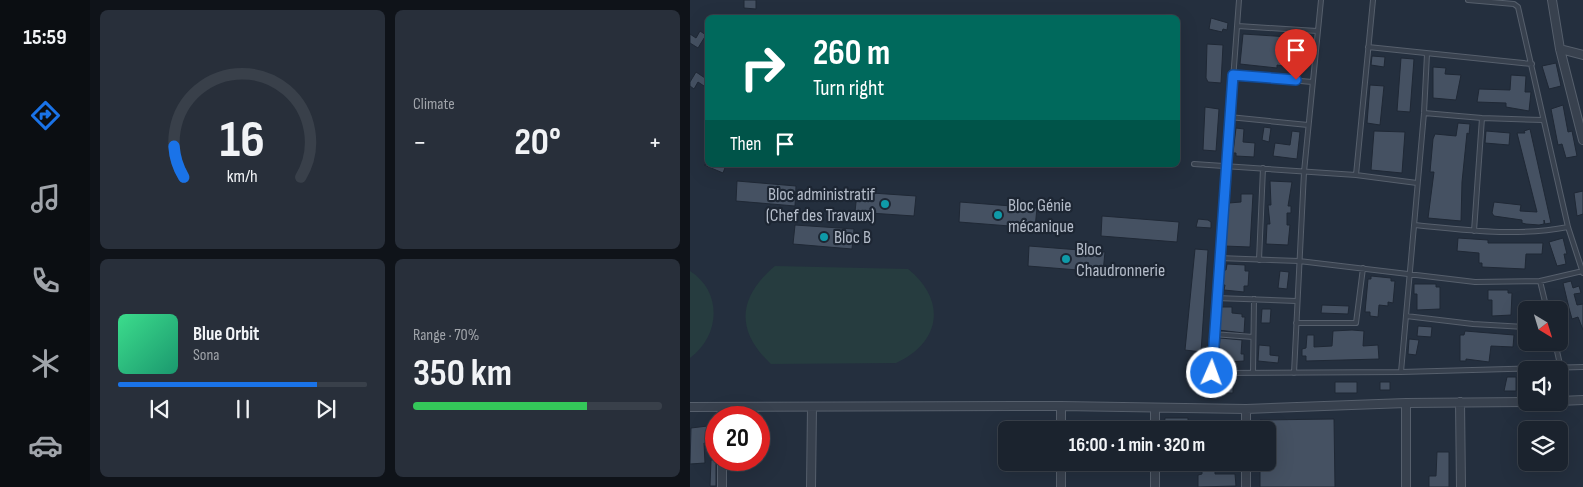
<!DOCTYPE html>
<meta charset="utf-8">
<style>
:root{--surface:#1b232e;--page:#282f3a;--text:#f1f3f6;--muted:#a0a4aa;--line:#39404a;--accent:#1a73e8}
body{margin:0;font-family:"Sofia Sans Condensed",sans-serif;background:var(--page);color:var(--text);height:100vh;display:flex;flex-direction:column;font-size:19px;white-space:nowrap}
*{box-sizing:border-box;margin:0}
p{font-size:16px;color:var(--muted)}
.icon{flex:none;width:28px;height:28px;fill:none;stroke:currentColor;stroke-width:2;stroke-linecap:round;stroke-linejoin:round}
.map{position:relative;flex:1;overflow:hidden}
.panel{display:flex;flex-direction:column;gap:10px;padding:10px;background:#0f1319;width:600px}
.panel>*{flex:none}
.guide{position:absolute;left:15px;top:15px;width:475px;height:152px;border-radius:8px;box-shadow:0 5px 20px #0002,0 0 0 1px var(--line);background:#00695c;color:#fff;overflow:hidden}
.needle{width:32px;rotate:142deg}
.controls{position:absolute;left:828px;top:301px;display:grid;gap:10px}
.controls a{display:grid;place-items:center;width:50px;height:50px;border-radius:8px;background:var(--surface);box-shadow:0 5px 20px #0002,0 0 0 1px var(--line);font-size:25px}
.speed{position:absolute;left:15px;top:406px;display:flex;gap:10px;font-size:25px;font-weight:700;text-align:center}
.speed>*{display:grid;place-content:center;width:65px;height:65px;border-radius:50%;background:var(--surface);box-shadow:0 5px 20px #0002,0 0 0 1px var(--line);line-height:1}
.speed .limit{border:8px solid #d22;background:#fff;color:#111}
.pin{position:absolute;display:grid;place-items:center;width:42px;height:42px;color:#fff;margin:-51px -21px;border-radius:50% 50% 50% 0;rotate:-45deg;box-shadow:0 0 5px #0007}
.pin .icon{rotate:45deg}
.me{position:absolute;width:55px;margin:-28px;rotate:2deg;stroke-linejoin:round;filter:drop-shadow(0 0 4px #0008)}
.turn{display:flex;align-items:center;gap:18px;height:105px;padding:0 25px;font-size:22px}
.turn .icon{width:65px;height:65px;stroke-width:2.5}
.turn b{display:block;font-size:35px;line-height:42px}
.then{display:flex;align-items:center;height:48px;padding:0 25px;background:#0003;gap:10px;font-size:19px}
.big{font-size:38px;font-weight:700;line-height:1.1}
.panel .widget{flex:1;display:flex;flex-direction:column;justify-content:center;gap:8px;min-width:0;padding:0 18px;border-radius:8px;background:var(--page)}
.panel .dial{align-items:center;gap:0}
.dial svg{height:130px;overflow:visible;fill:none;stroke:var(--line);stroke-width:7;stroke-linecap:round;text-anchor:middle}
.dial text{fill:var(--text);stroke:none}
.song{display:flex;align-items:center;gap:15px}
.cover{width:60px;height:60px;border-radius:8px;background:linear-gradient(135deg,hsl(150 70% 55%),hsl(160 70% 35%))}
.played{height:5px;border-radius:2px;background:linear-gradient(90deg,var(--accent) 80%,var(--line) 80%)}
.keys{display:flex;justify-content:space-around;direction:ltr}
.heat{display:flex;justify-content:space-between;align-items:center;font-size:28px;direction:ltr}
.charge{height:8px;border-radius:4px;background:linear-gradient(90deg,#34c759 70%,var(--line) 0)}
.panel .tiles{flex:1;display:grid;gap:10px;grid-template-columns:repeat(2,1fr)}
.trip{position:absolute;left:308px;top:421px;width:278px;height:50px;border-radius:8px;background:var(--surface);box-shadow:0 5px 20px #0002,0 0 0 1px var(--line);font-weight:700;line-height:50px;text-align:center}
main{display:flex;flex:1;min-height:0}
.tab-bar{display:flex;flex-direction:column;width:90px;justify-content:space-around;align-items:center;background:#0b0e12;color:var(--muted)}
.tab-bar .icon{width:35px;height:35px}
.tab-bar .current{color:var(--accent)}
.tab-bar b{font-size:22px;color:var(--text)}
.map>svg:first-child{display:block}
.green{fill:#263c3f}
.building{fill:#455162;stroke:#1f2835}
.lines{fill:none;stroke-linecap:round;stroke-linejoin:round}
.lane-casing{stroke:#565f6c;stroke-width:6}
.street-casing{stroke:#565f6c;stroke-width:10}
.lane{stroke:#38414e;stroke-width:4}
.street{stroke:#38414e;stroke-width:8}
.route-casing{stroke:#114b97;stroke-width:12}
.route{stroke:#1a73e8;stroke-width:9}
.culture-dot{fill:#0f9aa8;stroke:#1d2633;stroke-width:2}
.labels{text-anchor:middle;stroke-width:4.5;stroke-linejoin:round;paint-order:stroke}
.poi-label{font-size:18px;fill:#b4bcc9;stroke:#1d2633;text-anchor:start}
</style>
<main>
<nav class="tab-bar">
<b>15:59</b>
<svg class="icon current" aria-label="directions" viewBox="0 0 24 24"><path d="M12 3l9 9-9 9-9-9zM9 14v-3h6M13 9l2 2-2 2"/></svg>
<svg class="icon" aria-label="music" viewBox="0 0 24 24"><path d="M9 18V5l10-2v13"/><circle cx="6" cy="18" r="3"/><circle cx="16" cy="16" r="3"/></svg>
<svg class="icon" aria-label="phone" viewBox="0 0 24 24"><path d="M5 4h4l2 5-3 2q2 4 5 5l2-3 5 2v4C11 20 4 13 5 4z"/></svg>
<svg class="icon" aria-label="climate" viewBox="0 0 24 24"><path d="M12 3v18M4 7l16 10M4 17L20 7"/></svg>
<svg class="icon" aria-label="car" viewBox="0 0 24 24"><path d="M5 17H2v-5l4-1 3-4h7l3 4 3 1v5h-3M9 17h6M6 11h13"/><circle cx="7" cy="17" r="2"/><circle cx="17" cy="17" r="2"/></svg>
</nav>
<section class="panel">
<div class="tiles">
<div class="widget dial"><svg viewBox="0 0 100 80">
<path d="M14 69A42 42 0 1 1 86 69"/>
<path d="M14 69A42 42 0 0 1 8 50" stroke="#1a73e8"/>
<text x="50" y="56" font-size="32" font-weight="700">16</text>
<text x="50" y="72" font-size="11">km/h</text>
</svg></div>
<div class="widget"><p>Climate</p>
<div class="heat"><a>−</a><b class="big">20°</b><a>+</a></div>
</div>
<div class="widget">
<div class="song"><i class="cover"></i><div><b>Blue Orbit</b><p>Sona</p></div></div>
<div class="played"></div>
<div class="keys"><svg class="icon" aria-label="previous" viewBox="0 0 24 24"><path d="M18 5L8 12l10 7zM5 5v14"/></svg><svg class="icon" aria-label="pause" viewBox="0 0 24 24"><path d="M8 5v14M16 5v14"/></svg><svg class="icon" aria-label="next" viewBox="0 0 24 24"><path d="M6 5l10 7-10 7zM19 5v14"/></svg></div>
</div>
<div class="widget"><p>Range · 70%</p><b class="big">350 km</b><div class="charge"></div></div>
</div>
</section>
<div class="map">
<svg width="893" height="487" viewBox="0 0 893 487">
<rect width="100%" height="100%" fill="#242f3e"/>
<!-- green -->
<path class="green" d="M85,266L218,269C257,300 251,343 206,363L81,364C45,331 48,297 85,266Z
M0,271C33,292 30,336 0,358Z"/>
<!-- building -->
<path class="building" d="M54,0H66V9L54,8Z
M521,18L538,23L537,30L533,29L532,32L519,29Z
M10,31L16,35L8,48L0,43V34L6,38Z
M553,34L615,38L613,69L587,65V68L550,64Z
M517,44L533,45L531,83L518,82L516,78Z
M682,56L695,57L694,67L681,65Z
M711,58L724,59L720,112L707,111Z
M866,63L871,86L859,89L852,66Z
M743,67L756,68L755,74L771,75L766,100L743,98Z
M6,72L18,80L14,86L8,82L4,89L0,86V82Z
M821,75L836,76L835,92H841L839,111L816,107V103L787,102L789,89L820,90Z
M680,85L694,86L690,125L677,123Z
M873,105L878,132L882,131L887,156L876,158L872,144L868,145L861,109Z
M515,107L529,109L526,151L513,150Z
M768,123L780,124L779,134L777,133L772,182L771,221L738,218L744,172H740L743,139L745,134L766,136Z
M574,127L581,128L579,142L572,140Z
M546,128L554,129L553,142L565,143L564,157L546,156V153H543Z
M840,129L861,223L855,224L854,220V224L849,225L836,224L832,223V220L804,216L802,213L804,202L831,205L830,211L847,212L827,133H835L834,131Z
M602,131L610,132L607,159L583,156L585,143L600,145Z
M684,131L715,132L712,173L681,170Z
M796,131L820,133L819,145L795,143Z
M14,165H36L33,173Z
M47,181L106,186L105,206L46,201Z
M580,181L602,182L598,206H601V213H597V225H600L598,245L576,244L577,224H580L578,205H581Z
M893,191V214L887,216L884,193Z
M167,192L226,196L224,216L165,212Z
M551,194H563L560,247L534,246L539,203L551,202Z
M270,202L347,208L345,228L269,222Z
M412,216L489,222L487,242L411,236Z
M508,219L518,220L521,222V228L506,227Z
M105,225L164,229L162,249L103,244Z
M768,238L798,240V243H853L852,254H836L835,269L792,267V263H789V253L767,251Z
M873,238L877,254H874L876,264L867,266L859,242Z
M339,246L415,252L413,272L338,266Z
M505,249L518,250L511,352L495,350Z
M537,264L555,265V271H559L558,286H554V292L534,290L535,285H532L533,270H536Z
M590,271L599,272L597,289L588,288Z
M681,276L701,278V281H705L703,303L698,302V306L689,305L688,317L680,316V312H675L678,279H681Z
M881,281L883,288L889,286L891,293L884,294L887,305L893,304V330L888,317L882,319L879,308L873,283Z
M724,284H746V287H750V309L727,310V294H724Z
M798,290H818V293H822L821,315L802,316V300H798Z
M632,305L659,306L658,314L631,313Z
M531,307H542V313L552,314V317H555L554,333L528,330Z
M572,309H581L580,323H571Z
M728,326L742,327L741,337L727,336Z
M662,330L674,331L673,346L688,345L689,359L616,361V356H612V349L616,348L617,335H624V347L642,346L643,331Z
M775,331L824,335L823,347L801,346L799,362L776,359V361H770V335H774Z
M530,338L552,340L551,354H554V361L538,362L526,359V352H529Z
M719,339L729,340L726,355L718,354Z
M569,345L580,346V355L589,356L588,363L568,361Z
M817,377H826V391H814Z
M534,381H543V393H534Z
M645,382H667V393H645Z
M690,382H700V390H690Z
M475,418H498V430L474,428Z
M644,419L645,487H570V462H576V430H570V420Z
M26,425V443H14L15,463L0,464L1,428Z
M747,452H759V487H739V476H746Z
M21,460H26V486H20Z
M512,464H525V474H545L546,486L508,487V475L512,474Z"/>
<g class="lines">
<!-- lane casing -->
<g class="lane-casing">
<path id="lane" d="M549,0L521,373L711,372L734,113L737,54
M778,0L824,4L828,7L878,227L893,273
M548,26L627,31
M678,47L842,64
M543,75L622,82
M734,113L792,118L853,120
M539,117L618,125
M504,164L666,175L727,183
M666,175L683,0
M724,225C776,230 826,237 878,227
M784,231L792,118
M529,258L609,261L785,282L850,281L893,271
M569,260L573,168
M850,281L857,310
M526,298L606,301
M716,316L783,324L835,327
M606,323H666L673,268
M523,334L563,337
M865,342L871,369
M711,372L893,367
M563,373L564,299
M604,373L614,172L631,0"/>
</g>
<!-- street casing -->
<g class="street-casing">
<path id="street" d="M862,0L870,49L893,140
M870,49L893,55
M869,401L893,400
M770,402L771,487
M716,403V487
M0,407L371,406L556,409L716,403L836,402
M556,409V430
M32,418V407
M371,430V406
M465,430V409
M32,487V460
M121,487L122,407
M371,487V462
M465,487V462
M556,487V462"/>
</g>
<!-- lane -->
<use href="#lane" class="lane"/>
<!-- street -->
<use href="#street" class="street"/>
</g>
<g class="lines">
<!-- route casing -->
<g class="route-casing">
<path id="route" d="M522,373L543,75L606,80"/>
</g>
<!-- route -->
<use href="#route" class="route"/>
</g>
<!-- markers -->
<g class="culture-dot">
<circle cx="195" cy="204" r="5"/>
<circle cx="308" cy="215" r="5"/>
<circle cx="134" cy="237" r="5"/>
<circle cx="376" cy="259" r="5"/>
</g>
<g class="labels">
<!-- poi labels -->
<g class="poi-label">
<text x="185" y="200" text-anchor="end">Bloc administratif<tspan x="185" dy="21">(Chef des Travaux)</tspan></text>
<text x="318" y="211">Bloc Génie<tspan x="318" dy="21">mécanique</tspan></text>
<text x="144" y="243">Bloc B</text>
<text x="386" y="255">Bloc<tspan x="386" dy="21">Chaudronnerie</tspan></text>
</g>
</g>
</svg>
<div class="controls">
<a><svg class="needle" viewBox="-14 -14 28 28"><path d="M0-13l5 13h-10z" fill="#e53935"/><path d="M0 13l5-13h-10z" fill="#a0a4aa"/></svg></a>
<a><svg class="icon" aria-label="sound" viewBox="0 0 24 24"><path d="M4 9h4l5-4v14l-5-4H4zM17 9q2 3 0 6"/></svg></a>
<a><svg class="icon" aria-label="layers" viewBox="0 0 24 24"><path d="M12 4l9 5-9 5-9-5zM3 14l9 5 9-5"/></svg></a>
</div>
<div class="speed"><div class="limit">20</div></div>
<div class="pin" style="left:606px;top:80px;background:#d93025"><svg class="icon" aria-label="arrive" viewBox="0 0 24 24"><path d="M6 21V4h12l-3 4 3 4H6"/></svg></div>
<svg class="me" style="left:522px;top:373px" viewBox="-20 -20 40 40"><circle r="17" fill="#1a73e8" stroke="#fff" stroke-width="3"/><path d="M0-11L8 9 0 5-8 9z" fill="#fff"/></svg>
<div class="trip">16:00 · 1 min · 320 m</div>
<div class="guide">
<div class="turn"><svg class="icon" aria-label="right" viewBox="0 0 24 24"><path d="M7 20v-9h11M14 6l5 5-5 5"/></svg><div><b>260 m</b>Turn right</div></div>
<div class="then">Then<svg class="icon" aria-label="arrive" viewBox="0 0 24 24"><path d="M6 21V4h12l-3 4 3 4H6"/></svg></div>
</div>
</div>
</main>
